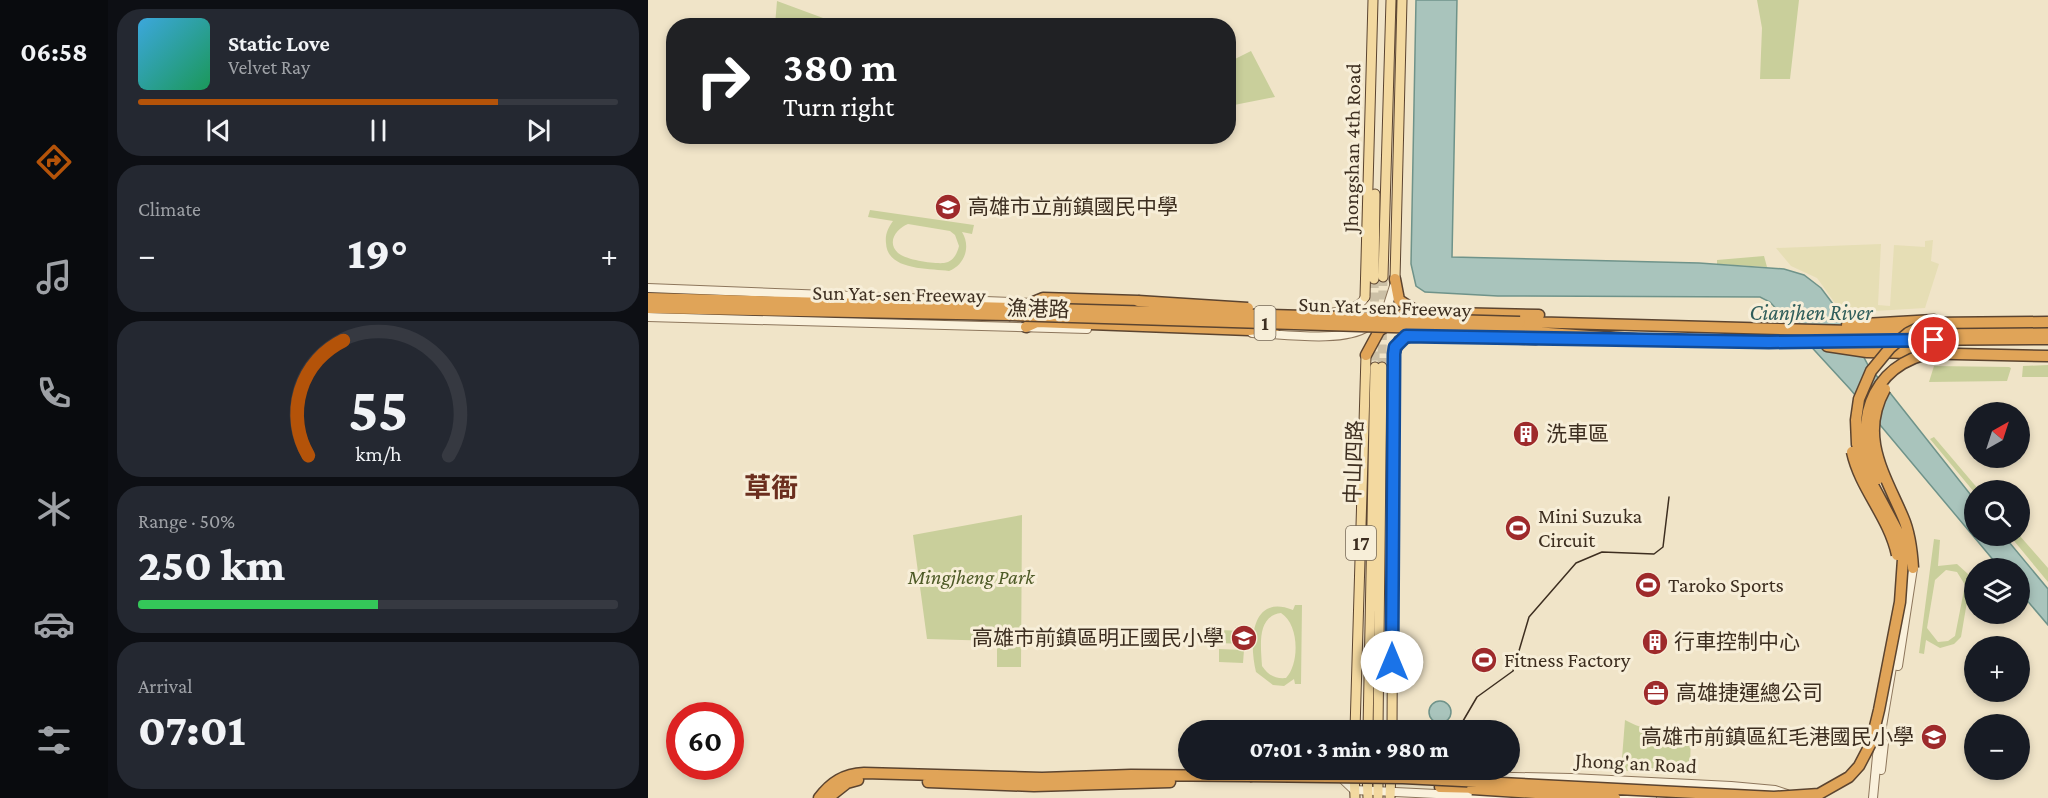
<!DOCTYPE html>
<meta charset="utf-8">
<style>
:root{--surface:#171b24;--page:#242831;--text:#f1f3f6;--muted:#9ea1a6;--line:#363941;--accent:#b45309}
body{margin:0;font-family:"Crimson Pro","Noto Sans TC",serif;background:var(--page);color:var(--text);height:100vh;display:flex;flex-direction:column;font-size:22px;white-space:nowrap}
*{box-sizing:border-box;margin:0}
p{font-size:20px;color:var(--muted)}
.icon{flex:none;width:33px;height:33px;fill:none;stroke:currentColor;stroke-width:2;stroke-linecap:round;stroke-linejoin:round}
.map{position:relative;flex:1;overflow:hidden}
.drawer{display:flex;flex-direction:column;gap:9px;padding:9px;background:#0d0f14;width:540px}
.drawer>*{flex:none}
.hud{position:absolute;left:18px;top:18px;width:570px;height:126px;border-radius:24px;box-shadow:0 3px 9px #0003;background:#202124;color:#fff;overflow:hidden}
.needle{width:39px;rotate:39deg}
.buttons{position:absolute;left:1316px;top:402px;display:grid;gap:12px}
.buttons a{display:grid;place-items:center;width:66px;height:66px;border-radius:50%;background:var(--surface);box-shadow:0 3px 9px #0003;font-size:30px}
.speed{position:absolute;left:18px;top:702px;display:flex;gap:12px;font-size:30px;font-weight:700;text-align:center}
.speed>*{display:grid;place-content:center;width:78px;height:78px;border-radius:50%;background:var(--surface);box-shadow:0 3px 9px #0003;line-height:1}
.speed .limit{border:9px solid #d22;background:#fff;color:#111}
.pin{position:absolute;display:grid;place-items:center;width:51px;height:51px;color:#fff;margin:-26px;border:3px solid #fff;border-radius:50%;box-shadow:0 2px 6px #0007}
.me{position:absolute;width:66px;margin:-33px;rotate:0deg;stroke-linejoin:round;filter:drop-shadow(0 0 4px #0008)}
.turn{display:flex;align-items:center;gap:21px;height:126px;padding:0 18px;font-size:27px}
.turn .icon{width:78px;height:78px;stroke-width:2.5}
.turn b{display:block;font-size:42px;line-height:51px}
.big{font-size:45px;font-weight:800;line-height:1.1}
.drawer .tile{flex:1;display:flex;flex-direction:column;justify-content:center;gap:9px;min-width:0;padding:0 21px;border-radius:24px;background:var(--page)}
.drawer .dial{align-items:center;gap:0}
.dial svg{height:156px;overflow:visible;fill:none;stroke:var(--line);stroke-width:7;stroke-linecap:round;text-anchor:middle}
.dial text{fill:var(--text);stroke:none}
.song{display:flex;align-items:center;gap:18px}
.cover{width:72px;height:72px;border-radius:9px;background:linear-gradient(135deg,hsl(200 70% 55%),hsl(150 70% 35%))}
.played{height:6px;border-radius:3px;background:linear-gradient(90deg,var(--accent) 75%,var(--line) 75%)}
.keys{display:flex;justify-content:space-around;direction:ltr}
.heat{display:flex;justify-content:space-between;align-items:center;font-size:33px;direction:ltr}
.charge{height:9px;border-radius:4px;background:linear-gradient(90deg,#34c759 50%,var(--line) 0)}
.trip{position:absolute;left:530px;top:720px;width:342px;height:60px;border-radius:30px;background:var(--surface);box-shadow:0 3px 9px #0003;font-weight:800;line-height:60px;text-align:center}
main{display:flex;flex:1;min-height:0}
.tabs{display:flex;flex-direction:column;width:108px;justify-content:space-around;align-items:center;background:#090b0e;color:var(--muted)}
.tabs .icon{width:42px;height:42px}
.tabs .current{color:var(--accent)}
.tabs b{font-size:27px;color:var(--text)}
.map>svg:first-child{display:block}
.farmland{fill:#e6deb5}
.green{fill:#c9cf9b;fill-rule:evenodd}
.water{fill:#a9c4bc;stroke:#6f938a;stroke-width:1.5}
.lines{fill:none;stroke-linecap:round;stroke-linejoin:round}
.primary-tunnel{stroke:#ccc0a6;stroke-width:9;stroke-dasharray:9 4.5;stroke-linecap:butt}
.tertiary-casing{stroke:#8d765c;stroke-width:10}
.primary-casing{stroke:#5b4430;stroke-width:11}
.motorway-casing{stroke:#5b4430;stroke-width:13}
.tertiary{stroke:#faf1dc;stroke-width:8}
.primary{stroke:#f3d9a0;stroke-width:9}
.motorway{stroke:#e0a458;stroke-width:10}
.tram{stroke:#3d2e20;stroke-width:1.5}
.motorway-bridge-casing{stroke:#5b4430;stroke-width:13;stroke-linecap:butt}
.motorway-bridge{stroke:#e0a458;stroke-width:10}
.route-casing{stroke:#114b97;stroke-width:15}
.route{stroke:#1a73e8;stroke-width:10}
.labels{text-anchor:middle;stroke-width:6;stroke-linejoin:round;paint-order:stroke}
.shield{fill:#f7eed8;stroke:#756857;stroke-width:1.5}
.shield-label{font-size:20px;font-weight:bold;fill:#3d2e20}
.street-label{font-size:21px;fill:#3d2e20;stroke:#f7eed8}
.poi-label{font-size:21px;fill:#3d2e20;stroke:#f7eed8;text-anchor:start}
.park-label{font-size:21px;font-style:italic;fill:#4d5a26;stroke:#f7eed8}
.water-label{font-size:22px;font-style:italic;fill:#2f5d5a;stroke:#f7eed8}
.district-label{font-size:27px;font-weight:bold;fill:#6b2e1e;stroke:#f7eed8}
</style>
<main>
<nav class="tabs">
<b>06:58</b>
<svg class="icon current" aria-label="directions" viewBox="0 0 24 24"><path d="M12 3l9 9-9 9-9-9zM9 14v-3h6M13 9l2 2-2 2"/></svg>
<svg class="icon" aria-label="music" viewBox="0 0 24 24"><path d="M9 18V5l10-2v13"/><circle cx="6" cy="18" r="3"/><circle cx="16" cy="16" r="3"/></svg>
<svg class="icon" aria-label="phone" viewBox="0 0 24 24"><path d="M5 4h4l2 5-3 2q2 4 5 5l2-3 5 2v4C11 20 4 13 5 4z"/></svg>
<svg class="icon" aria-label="climate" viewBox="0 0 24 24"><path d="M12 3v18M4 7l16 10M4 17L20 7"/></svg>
<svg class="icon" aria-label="car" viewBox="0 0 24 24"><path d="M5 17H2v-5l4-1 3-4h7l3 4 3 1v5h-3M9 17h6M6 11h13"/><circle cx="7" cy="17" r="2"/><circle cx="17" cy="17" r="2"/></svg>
<svg class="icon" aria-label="filters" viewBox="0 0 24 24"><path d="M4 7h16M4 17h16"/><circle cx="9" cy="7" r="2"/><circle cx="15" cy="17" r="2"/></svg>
</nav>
<section class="drawer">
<div class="tile">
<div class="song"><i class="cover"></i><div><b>Static Love</b><p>Velvet Ray</p></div></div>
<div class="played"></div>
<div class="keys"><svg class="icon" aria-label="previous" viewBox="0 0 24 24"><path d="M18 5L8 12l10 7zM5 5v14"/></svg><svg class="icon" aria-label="pause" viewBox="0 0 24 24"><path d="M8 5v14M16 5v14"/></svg><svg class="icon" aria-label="next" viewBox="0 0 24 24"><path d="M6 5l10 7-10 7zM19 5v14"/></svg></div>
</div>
<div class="tile"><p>Climate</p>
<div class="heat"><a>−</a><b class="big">19°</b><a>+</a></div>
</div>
<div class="tile dial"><svg viewBox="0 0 100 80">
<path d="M14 69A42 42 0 1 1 86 69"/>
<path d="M14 69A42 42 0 0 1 32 10" stroke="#b45309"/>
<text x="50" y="56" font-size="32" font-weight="700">55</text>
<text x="50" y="72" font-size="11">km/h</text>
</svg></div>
<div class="tile"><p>Range · 50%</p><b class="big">250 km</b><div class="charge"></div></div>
<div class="tile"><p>Arrival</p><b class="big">07:01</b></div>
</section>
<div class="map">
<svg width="1400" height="798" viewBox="0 0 1400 798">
<rect width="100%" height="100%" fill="#f0e4c8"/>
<!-- farmland -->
<path class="farmland" d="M1285,240L1283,261L1291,264L1277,308L1210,312L1192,310L1169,278L1143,266L1128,248L1233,244L1230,305L1242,306L1246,245L1277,247V241Z"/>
<!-- green -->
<path class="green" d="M1109,0H1151L1142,79H1112L1114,28Z
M129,1L194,25H127Z
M603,51L627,97L581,106V62Z
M222,210L326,225L324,234L314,232C323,246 317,265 301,271C281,268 239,271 238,243C237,234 240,228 245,221L220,217ZM260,224L302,231L307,235L311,246C309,254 305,262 296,263C286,264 258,260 250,253C238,242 249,228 260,224Z
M1116,256L1119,267L1069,264V260Z
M1400,365V377H1374L1375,366Z
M1286,366L1361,367L1363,368L1359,381L1281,382Z
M1286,437L1331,490L1326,492L1282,439Z
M374,515L373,667H349V641L279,639L265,535Z
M1371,535L1400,568V582L1362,536Z
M1286,539L1292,540L1290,566L1309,564L1320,574L1322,584L1313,637L1306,644L1292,648L1278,640L1276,654L1271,653ZM1298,570L1309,572L1317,585L1307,636L1300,641L1290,642L1279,628L1287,580Z
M647,605H654L653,684H647L646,679L636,686L625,685L608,672C601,643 602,593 645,610ZM633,613C651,624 652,663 638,678C627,679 620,675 614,666C613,647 608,616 633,613Z
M571,630L596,631L595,644L571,643Z
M571,649L596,650L595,663L571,662Z
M977,720C995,729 999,730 1019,726C1025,724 1036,728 1043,729L1042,770L973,771Z"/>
<!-- water -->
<path class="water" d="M768,0H809L804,257L1051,263L1136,269L1156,275L1173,288L1194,316L1220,365L1326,499V536H1356L1400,589V625L1371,591V568H1352L1202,389L1122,302L1112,297L850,296L777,292L768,286L763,264Z
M781 712a11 11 0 1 1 22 0a11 11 0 1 1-22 0Z"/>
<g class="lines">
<!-- primary-tunnel -->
<path class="primary-tunnel" d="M726,279L727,324
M727,338V367
M734,367L735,277"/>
<!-- tertiary casing -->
<g class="tertiary-casing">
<path id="tertiary" d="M0,288L388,303
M682,313C694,311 712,308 717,297
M0,317L439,329
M728,319L739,308L746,286
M604,333C635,334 695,343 719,327
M1250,666L1265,568
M685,770L706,790L871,798
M752,770L795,775
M1233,770L1236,743
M816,776L923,778L1083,786L1127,790L1139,794
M964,796L1004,798
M1225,798L1229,756L1246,655"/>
</g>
<!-- primary casing -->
<g class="primary-casing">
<path id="primary" d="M735,277L743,0
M726,279L727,194
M747,279L754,0
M717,297L725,0
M707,730L718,355
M720,730L727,367
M730,730L734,367
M744,730L746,354
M706,770L707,798
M719,770L720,798
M730,798V770
M742,798L743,770"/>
</g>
<!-- motorway casing -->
<g class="motorway-casing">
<path id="motorway" d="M747,279L751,300L768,311
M0,298L364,308
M383,303L395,298L490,301
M0,308L361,315
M872,322L1241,332L1400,329
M1199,325L1286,320
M378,327L389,322L601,330L628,326
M874,331L997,340L1085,341L1400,339
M1179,346L1219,352L1400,356
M746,354L751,341L765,335L888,339
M718,355L731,331L758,312L891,315
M280,782L386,786L522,782
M792,787L834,788
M171,798C183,782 196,774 216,773L394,778L483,775L602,776
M180,798L199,783L210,780"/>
</g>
<!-- tertiary -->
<use href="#tertiary" class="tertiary"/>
<!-- primary -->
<use href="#primary" class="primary"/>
<!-- motorway -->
<use href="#motorway" class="motorway"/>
<!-- tram -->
<path class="tram" d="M804,730L815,721L829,697L865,671L881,617L928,563L954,552L1006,554L1015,547L1021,497"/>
<!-- motorway-bridge casing -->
<g class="motorway-bridge-casing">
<path id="motorway-bridge" d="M490,301L600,308
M364,308L872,322
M361,315L874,331
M1237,389C1211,436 1236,473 1255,517C1262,533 1264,551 1265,568
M1204,452C1212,489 1241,517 1249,555
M1230,479C1199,420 1229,352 1300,352
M602,776L755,778L1126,797L1171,794L1201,777L1211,766L1223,743L1231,710L1252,602L1255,559L1251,534L1217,470L1209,444L1208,420L1211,399L1223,371L1242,348L1260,333L1280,323L1400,322
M824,789L967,798"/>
</g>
<!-- motorway-bridge -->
<use href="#motorway-bridge" class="motorway-bridge"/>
</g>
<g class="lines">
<!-- route casing -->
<g class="route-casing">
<path id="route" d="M744,662L746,354L747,347L758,336L1121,342L1286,340"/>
</g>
<!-- route -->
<use href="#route" class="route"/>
</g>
<!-- icons -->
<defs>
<g id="school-disc" transform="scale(1.35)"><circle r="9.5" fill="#9e2a2b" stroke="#f7eed8"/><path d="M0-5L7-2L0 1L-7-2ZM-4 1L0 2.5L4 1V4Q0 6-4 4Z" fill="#fff"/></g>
<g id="building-disc" transform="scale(1.35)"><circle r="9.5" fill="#9e2a2b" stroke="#f7eed8"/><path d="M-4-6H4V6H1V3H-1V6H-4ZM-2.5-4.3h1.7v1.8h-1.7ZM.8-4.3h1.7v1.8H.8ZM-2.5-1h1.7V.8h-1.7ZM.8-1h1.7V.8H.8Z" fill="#fff"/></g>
<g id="stadium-disc" transform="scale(1.35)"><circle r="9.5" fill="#9e2a2b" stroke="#f7eed8"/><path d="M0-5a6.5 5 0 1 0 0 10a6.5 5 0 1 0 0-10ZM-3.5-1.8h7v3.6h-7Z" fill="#fff"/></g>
<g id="office-disc" transform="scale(1.35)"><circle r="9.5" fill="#9e2a2b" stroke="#f7eed8"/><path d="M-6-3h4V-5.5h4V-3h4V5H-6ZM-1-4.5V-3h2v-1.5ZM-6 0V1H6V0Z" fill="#fff"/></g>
</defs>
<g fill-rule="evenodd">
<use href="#school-disc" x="300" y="207"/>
<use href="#building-disc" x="878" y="434"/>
<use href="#stadium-disc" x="870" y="528"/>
<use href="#stadium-disc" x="1000" y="585"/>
<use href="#school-disc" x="596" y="638"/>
<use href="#building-disc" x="1007" y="642"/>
<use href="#stadium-disc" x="836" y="660"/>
<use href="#office-disc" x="1008" y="693"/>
<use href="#school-disc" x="1286" y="737"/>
</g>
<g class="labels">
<!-- shield labels -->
<g class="shield">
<rect x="606.5" y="306" width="21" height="34" rx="4.5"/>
<rect x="698" y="526" width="30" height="34" rx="4.5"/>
</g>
<g class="shield-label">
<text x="617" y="330">1</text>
<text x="713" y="550">17</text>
</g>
<!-- street labels -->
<g class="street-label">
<text transform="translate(704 148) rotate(-89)" y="7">Jhongshan 4th Road</text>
<text transform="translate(251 294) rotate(1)" y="7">Sun Yat-sen Freeway</text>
<text transform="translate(737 307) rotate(2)" y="7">Sun Yat-sen Freeway</text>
<text transform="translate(390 309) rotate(2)" y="7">漁港路</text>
<text transform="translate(706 462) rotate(-88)" y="7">中山四路</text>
<text transform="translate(988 763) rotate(3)" y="7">Jhong'an Road</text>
</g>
<!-- poi labels -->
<g class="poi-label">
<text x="320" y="214">高雄市立前鎮國民中學</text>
<text x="898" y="441">洗車區</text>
<text x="890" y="523">Mini Suzuka<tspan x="890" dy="24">Circuit</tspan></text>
<text x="1020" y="592">Taroko Sports</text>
<text x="576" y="645" text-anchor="end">高雄市前鎮區明正國民小學</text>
<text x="1026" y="649">行車控制中心</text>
<text x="856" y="667">Fitness Factory</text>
<text x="1028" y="700">高雄捷運總公司</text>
<text x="1266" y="744" text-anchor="end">高雄市前鎮區紅毛港國民小學</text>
</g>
<!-- park labels -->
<g class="park-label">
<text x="323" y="584">Mingjheng Park</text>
</g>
<!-- water labels -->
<g class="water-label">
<text x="1163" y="320">Cianjhen River</text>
</g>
<!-- district labels -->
<g class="district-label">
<text x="123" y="497">草衙</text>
</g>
</g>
</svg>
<div class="buttons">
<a><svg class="needle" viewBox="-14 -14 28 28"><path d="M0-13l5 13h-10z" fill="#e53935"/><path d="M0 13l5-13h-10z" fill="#9ea1a6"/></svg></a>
<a><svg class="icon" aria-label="search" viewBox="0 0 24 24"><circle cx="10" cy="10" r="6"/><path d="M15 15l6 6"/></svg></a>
<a><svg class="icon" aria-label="layers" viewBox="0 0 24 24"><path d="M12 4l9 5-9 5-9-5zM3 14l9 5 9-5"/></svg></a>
<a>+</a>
<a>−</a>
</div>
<div class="speed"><div class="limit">60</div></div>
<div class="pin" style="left:1286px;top:340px;background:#d93025"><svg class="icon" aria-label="arrive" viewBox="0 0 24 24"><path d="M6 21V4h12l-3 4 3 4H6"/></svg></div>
<svg class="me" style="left:744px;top:662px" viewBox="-20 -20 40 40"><circle r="19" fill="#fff"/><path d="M0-13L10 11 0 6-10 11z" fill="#1a73e8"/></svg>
<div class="trip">07:01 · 3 min · 980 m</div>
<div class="hud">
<div class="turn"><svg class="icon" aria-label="right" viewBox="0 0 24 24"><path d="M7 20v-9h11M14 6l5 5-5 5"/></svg><div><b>380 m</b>Turn right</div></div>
</div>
</div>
</main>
